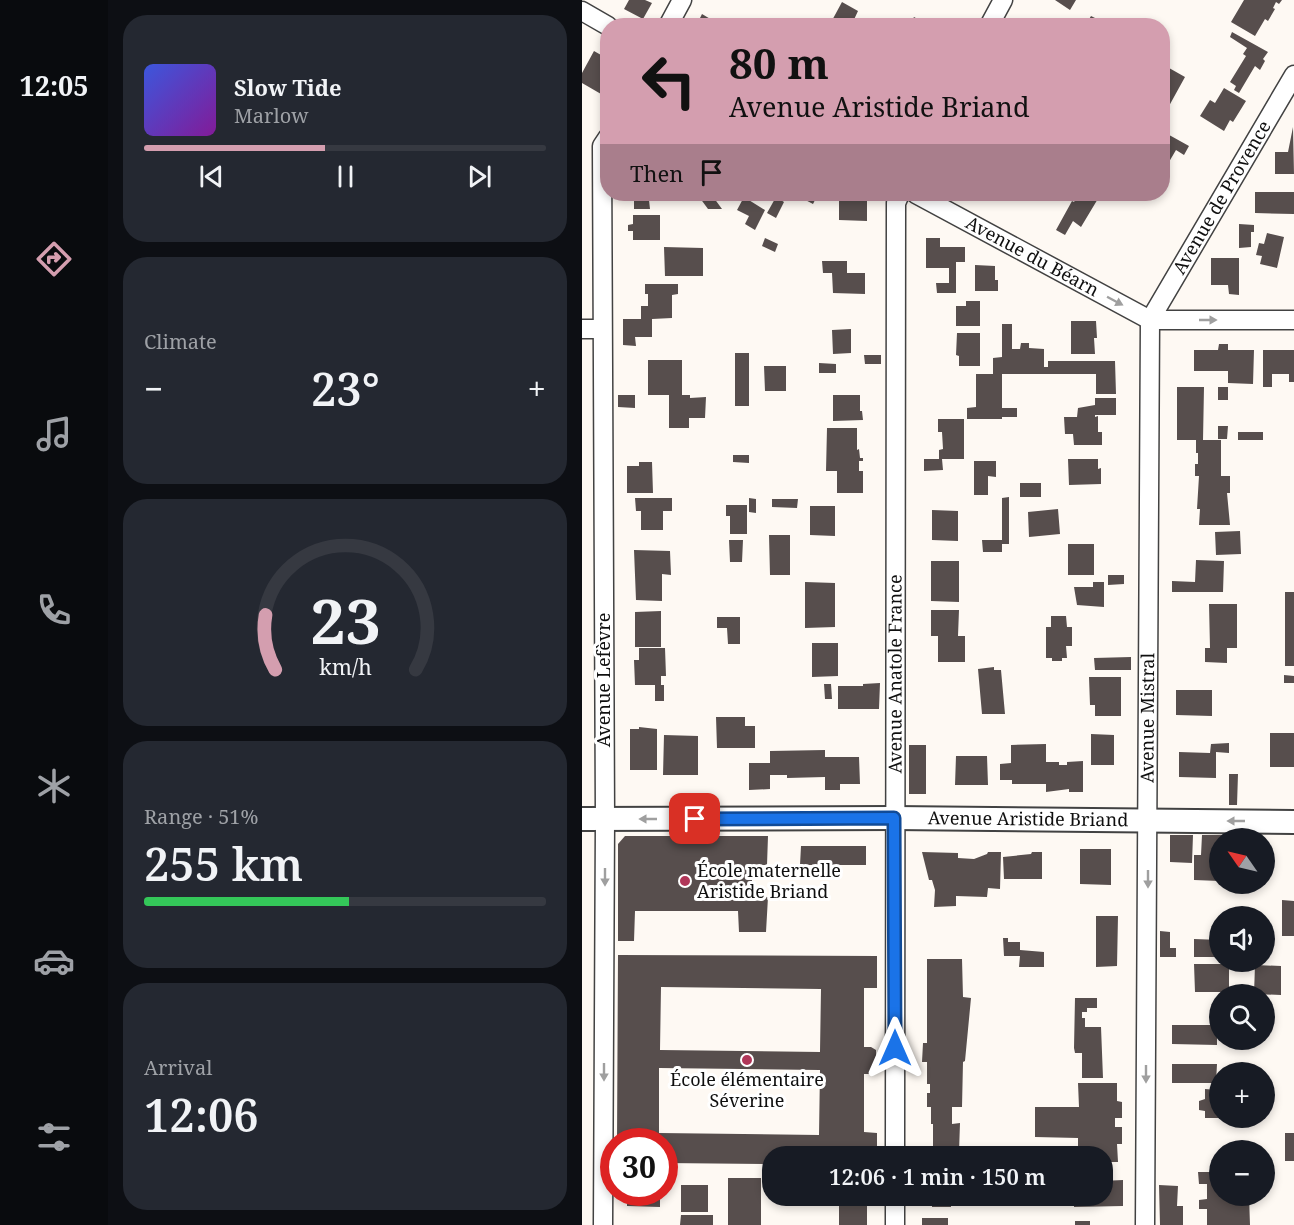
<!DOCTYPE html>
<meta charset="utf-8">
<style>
:root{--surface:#171b24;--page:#242831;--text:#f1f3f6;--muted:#9ea1a6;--line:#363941;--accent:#d49eaf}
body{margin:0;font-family:"Noto Serif",serif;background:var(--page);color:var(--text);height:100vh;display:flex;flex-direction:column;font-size:22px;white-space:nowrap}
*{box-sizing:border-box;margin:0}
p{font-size:20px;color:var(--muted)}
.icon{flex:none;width:33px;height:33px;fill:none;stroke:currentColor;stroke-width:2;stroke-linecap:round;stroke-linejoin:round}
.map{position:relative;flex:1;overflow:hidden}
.drawer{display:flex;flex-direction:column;gap:15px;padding:15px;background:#0d0f14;width:474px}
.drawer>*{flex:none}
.banner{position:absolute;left:18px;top:18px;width:570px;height:183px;border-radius:24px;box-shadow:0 3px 9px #0003;background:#d49eaf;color:#111;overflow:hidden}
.needle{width:39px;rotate:304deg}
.fabs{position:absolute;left:627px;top:828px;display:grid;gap:12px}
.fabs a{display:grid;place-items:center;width:66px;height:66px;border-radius:50%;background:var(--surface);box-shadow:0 3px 9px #0003;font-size:30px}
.speed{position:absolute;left:18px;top:1128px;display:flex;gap:12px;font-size:30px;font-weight:700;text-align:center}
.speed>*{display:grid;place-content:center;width:78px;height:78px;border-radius:50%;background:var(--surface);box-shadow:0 3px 9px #0003;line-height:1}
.speed .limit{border:9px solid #d22;background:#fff;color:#111}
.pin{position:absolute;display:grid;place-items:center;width:51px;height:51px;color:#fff;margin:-26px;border-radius:12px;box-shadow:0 3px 9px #0006}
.me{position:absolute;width:66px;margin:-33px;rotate:0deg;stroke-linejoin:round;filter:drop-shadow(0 0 4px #0008)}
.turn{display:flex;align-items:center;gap:21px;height:126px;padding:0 30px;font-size:27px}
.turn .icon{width:78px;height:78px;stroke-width:2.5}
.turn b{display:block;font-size:42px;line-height:51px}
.then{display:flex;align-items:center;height:57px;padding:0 30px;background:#0003;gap:12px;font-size:22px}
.big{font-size:45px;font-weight:600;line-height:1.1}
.drawer .widget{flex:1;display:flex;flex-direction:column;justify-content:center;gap:9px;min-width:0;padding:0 21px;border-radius:24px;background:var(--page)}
.drawer .dial{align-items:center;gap:0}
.dial svg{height:156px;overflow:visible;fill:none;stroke:var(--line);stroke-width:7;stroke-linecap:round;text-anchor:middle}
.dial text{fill:var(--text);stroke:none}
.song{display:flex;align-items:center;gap:18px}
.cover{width:72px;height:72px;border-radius:9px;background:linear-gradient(135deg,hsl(230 70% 55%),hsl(290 70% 35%))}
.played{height:6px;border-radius:3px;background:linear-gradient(90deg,var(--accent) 45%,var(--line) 45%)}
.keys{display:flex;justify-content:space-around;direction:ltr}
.heat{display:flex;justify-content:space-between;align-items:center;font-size:33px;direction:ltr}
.charge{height:9px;border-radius:4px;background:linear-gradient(90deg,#34c759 51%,var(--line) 0)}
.trip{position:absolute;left:180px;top:1146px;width:351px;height:60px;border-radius:24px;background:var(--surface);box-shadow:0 3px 9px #0003;font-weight:600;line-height:60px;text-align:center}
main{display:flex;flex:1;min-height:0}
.tab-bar{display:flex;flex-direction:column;width:108px;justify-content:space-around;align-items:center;background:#090b0e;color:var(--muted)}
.tab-bar .icon{width:42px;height:42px}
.tab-bar .on{color:var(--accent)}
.tab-bar b{font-size:27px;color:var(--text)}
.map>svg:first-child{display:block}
.building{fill:#574e4d;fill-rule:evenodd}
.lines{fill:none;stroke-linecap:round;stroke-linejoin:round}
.minor-casing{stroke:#424242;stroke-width:21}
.tertiary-casing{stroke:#424242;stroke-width:26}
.minor{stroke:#fff;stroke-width:18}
.tertiary{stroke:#fff;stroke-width:22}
.oneway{fill:#9f9f9f}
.route-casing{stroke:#114b97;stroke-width:15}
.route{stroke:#1a73e8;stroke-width:10}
.poi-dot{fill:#b03658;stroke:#fff;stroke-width:2}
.labels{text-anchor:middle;stroke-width:6;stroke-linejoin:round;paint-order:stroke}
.street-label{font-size:18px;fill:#0f0f0f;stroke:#fff}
.poi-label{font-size:18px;fill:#0f0f0f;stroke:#fff;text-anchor:start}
</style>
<main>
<nav class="tab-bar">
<b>12:05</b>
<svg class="icon on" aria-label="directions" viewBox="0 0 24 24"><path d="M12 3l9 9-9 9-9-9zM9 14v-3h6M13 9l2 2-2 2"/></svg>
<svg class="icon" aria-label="music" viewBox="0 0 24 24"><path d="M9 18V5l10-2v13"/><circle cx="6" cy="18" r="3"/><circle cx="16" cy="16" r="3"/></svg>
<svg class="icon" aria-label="phone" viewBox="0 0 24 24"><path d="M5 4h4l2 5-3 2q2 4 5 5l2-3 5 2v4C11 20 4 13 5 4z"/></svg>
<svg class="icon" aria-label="climate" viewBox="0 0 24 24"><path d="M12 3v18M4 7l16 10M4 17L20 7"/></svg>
<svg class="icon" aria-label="car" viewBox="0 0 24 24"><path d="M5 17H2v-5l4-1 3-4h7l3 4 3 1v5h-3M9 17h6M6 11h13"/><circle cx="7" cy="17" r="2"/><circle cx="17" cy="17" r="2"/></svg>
<svg class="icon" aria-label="filters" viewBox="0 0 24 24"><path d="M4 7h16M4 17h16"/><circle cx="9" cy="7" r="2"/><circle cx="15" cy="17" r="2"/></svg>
</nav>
<section class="drawer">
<div class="widget">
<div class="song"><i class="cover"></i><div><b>Slow Tide</b><p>Marlow</p></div></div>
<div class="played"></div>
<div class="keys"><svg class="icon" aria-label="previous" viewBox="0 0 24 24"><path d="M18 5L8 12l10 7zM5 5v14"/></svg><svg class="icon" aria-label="pause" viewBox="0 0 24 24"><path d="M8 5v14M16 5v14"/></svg><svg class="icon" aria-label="next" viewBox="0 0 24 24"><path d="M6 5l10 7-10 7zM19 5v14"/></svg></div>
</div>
<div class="widget"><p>Climate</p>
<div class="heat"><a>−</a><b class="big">23°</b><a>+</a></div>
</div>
<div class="widget dial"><svg viewBox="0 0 100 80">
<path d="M14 69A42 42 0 1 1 86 69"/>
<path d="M14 69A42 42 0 0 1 9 41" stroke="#d49eaf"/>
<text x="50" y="56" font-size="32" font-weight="700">23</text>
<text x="50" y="72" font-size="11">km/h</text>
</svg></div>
<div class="widget"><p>Range · 51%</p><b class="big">255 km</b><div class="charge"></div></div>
<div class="widget"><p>Arrival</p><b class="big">12:06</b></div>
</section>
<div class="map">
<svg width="712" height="1225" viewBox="0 0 712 1225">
<rect width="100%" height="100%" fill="#fef9f3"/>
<!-- building -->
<path class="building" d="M47,0H63L70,3L61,19L42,9Z
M473,0H494L488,10Z
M662,0H700L697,4L694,2L691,8L693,9L686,21L683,19L673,36L649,22Z
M260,2L276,11L269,26H247Z
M120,14L140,26H114Z
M509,16L525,24L527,21L535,26H503Z
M332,17L348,26H327Z
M650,32L686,52L681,59L683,61L678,70L673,66L657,93L652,90L654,86L648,82L664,56L661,54L665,48L648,37Z
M12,51L26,59V82L19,94L0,83V73Z
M580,64L603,77L587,106L580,102Z
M642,88L664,101L651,122L648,120L642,131L618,116L628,100L633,103Z
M711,127L712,174H693V152H706Z
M580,131L607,146L602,155L594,150L584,167L580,165Z
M673,192H712V214L673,213Z
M115,194H129L140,209H126Z
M212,194H236L231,204Z
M409,194H439L437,198L431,194L428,200L419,195L417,200L408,195Z
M497,194H511L517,197L499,227L491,221L483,235L474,230L490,201L492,202Z
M257,195H285V221L257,220Z
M162,197L183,210L173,230L163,224L167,216L155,210Z
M194,197L202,202L194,218L185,213Z
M52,200H67L68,209H52Z
M51,215H78V240H51V231H46V225L51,224Z
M657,224L672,225V232H669V247L657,248Z
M685,233L702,237L695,268L678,264L680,256L674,255L677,243L682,244Z
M183,238L196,244L193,252L180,246Z
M344,238H358V247H383V262H374V293H355L354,283H367V268H344Z
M82,247L121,248V276H83Z
M629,258H657V295L647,294L646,285H629Z
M240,261H265V273H283V294L251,293L250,273H241Z
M393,265L413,266V280H416V291H393Z
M63,284H96V294L90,295V318L70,319V337H53L54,346L41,345V319H59V306H66V294H63Z
M384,301H398V326H374V306H384Z
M489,321H514L515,338H512L513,354H489Z
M420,324H430V349H438L439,343H447V348L462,349V367H466V361H533L534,394H514V374H420V408H435V417H420V419H385V408L394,407V374H411V358L420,357Z
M269,329V353L251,354L250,330Z
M375,333H398V366H377V356L374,355Z
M637,344H646V350H672L671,384L646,383V371H612V350H636Z
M681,350H712V382H707V374H690V387H681Z
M153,353H167V406H153Z
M282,355H299V364H283Z
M66,360H100V395H108V398L124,397L123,418H107V428H87V395H66Z
M237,363L254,364V373H237Z
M182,366H204V391H183Z
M595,387H622L621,440H639V476H648V493H645L648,525H617L618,509H615L617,476H613V464H616V453H614V440H595Z
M636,387H646V400H636Z
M36,395H53V408L36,407Z
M251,395H278V411H280L281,420L251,421Z
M513,398H534V415H513V417L516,416V432H520V445H492L491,434H483L482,417H495L496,408L513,405Z
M356,419H382V459H360L361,470L342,471V459H357V450L361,449L360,432H356Z
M636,426H646L645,439H636Z
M245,428H275V450L277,449L278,458H281V461H277V471H281V493H255V471H244Z
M656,432H681V440H656Z
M151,455H167V463L151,462Z
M486,459H516V469L519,468V484L487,485Z
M392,461H414V477L406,476V495H392Z
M57,462H70L71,493H45V466H57Z
M438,483H459V497H438Z
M427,497V544H420V552H401L400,540H420V498Z
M53,498H90V511H81V530H59V511H54Z
M167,498L174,499V513L167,512Z
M190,499H216L215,508L190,507Z
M144,505H165V534H148V516H144Z
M228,506H253V536L228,535Z
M476,509L478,534L447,537L446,512Z
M350,510L376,511V541L350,540Z
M658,531L659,554L634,555L633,532Z
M187,535H208V575H188Z
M147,540H161L160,562H148Z
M486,544H512V575H486Z
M52,550L88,551L89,575L80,574V601L54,600Z
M614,560L642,561L641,592H590V581L613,582Z
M349,561H377V602L349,601Z
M526,575H542V584L526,585Z
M223,582L253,583V627L223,628Z
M511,582H522V607L495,605L492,587H511Z
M703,592H712V666H703Z
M627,604H655V648H645V663L623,662V648H628Z
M349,610H377L376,636H383V662H356V636H349Z
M79,611V647H53V612Z
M469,616H484L485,627H490V646H484L485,658H480V661H470V658H464V627H469Z
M135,617H158V644H146L145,628H135Z
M230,643H256V676L230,677Z
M57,648H83L84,676H79V685H82V701H73V685H53L52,660H57Z
M549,657V670H513L512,658Z
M412,667V670H419L423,714H400L396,669Z
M702,675L712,676V683H702Z
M507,677H539V716H513V705H508Z
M298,683L297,709H256V686H281V684Z
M242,684H249L250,699H243Z
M594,690H630V716L594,715Z
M134,717H163V726H173V748H135Z
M57,727L75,729V770H48V729H57Z
M688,733H712V767H688Z
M509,734L532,735V765H509Z
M82,735L116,736V775H81Z
M647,743V753L634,752V778L597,777V752L628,753L629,744Z
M464,744V762H477V765H485V762L501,761V792H487V789L464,792V784H430V780H418V764L429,763V745Z
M327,745H344V794H327Z
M243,750V757H277L278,784H258V790H243V777L205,778V775H188V789L167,790V763H188V751Z
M374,756H405L406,785H373Z
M647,774H656L655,805H647Z
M588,835H611L610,863L588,862Z
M620,835H647V838H638V881L612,880V855H619Z
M43,836H186L185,865H170V896L186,897L184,932H157L156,911H53L52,941H36V844Z
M219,846H284V865H218Z
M498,849H529V885L498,884Z
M340,852L376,853V858L392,859L405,854L406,852H419L418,889L406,888L405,897L374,896V906L352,907L353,890L350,880H347Z
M450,852H460V879H422L421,857L449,854Z
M700,900L712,901V936H700Z
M514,916H536L535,966L514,967Z
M578,931L588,932V948H594V957H578Z
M421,938H426V942H438V950L462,952V967H437L438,956H422Z
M612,939L638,940V957H612Z
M36,955L295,956V988H282V1047H289L294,1050V1069L288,1074H282V1132L295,1133V1156H190V1164L82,1163V1142H35ZM79,987L239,989L238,1052L78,1050ZM77,1068L238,1070L237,1135L77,1133Z
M345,959H380L381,997L389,998L383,1061L381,1062L380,1107H370V1124L378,1123L377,1152H372V1156H344V1148L351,1147V1124H349V1107H345V1093H348V1084H345V1062H340L341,1043H345Z
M612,964H647V992H613Z
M673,965L699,966V995L672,994Z
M493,998H515V1008H505V1012H500V1018H503V1027H519L521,1078H500V1053H493L492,1048Z
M590,1025H635V1045L590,1044Z
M590,1064H635L634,1083H590Z
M496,1083H535V1101L540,1102V1118H533V1127H540V1144H535L536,1162H520V1156H496V1138L453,1137V1107H497Z
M623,1089L635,1090V1092H638V1118H623V1111L617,1110V1101L623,1099Z
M703,1133H712V1161H703Z
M616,1172H638V1196H667L668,1225H625V1209H617V1200L625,1199V1184H617Z
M146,1178H179V1225H146Z
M541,1180V1206L492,1207V1196H520V1181Z
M99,1185H126V1212H99Z
M577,1185L596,1186L595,1206H601V1225H578Z
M45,1192H78V1207L45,1206Z
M257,1196H285V1225H257Z
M350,1196H369V1207H350Z
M99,1215H131V1225H98Z
M340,1218H366V1225H340Z
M493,1221H508V1225H493Z"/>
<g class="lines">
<!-- minor casing -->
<g class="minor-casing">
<g id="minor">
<path d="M0,11L26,26"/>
<path d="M86,26L100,0"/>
<path d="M407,26L421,0"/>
<path id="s1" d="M334,194L568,320H712"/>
<path id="s2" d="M568,320L712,75"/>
<path d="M0,329H20"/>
<path id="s3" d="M313,1156L314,203L318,194"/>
<path d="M21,1225L23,819L20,146L26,137"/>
<path d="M313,1225V1196"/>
<path id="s4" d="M563,1225L568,320"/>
</g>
</g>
<!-- tertiary casing -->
<g class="tertiary-casing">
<g id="tertiary">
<path id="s5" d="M0,819L312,818L712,822"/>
</g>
</g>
<!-- minor -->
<use href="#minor" class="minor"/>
<!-- tertiary -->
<use href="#tertiary" class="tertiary"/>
</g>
<!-- one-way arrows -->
<defs><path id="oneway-solid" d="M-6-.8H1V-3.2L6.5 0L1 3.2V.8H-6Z" transform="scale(1.5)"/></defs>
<g class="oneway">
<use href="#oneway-solid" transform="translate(533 301) rotate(28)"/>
<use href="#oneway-solid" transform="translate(626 320)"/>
<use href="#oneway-solid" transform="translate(66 819) rotate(180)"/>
<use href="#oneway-solid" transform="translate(654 821) rotate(-180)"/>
<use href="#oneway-solid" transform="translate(23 877) rotate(90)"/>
<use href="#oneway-solid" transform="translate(566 879) rotate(90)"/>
<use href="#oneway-solid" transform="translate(22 1072) rotate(90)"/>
<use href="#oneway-solid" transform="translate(564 1074) rotate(90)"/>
</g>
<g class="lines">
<!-- route casing -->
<g class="route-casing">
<path id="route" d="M113,819L312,818L313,1048"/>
</g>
<!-- route -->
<use href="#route" class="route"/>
</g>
<!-- markers -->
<g class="poi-dot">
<circle cx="103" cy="881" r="6"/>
<circle cx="165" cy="1060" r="6"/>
</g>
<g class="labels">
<!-- street labels -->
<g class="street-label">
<text dy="6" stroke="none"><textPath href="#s2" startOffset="142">Avenue de Provence</textPath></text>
<text dy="6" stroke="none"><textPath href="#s1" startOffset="132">Avenue du Béarn</textPath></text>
<text dy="6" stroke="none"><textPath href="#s3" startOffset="482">Avenue Anatole France</textPath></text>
<text transform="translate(22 680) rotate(-90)" y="6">Avenue Lefèvre</text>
<text dy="6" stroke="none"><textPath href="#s4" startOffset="507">Avenue Mistral</textPath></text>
<text dy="6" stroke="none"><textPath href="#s5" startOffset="446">Avenue Aristide Briand</textPath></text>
</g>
<!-- poi labels -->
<g class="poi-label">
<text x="115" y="877">École maternelle<tspan x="115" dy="21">Aristide Briand</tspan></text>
<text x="165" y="1086" text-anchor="middle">École élémentaire<tspan x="165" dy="21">Séverine</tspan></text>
</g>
</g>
</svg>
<div class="fabs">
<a><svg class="needle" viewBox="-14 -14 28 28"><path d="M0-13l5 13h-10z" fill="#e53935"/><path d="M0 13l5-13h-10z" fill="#9ea1a6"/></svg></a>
<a><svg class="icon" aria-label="sound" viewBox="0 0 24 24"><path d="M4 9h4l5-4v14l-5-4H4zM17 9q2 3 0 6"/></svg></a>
<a><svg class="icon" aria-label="search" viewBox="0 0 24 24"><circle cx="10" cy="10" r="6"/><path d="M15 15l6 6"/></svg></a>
<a>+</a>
<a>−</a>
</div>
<div class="speed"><div class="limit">30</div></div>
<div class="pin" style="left:113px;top:819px;background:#d93025"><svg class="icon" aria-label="arrive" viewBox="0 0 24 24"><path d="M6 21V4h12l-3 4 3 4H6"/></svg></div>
<svg class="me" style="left:313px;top:1048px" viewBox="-20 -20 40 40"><path d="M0-17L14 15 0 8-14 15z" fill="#1a73e8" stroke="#fff" stroke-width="4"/></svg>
<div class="trip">12:06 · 1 min · 150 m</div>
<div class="banner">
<div class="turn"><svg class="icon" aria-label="left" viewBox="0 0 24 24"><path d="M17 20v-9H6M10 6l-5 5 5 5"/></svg><div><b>80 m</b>Avenue Aristide Briand</div></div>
<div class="then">Then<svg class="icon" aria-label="arrive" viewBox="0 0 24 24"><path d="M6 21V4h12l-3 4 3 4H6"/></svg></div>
</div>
</div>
</main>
